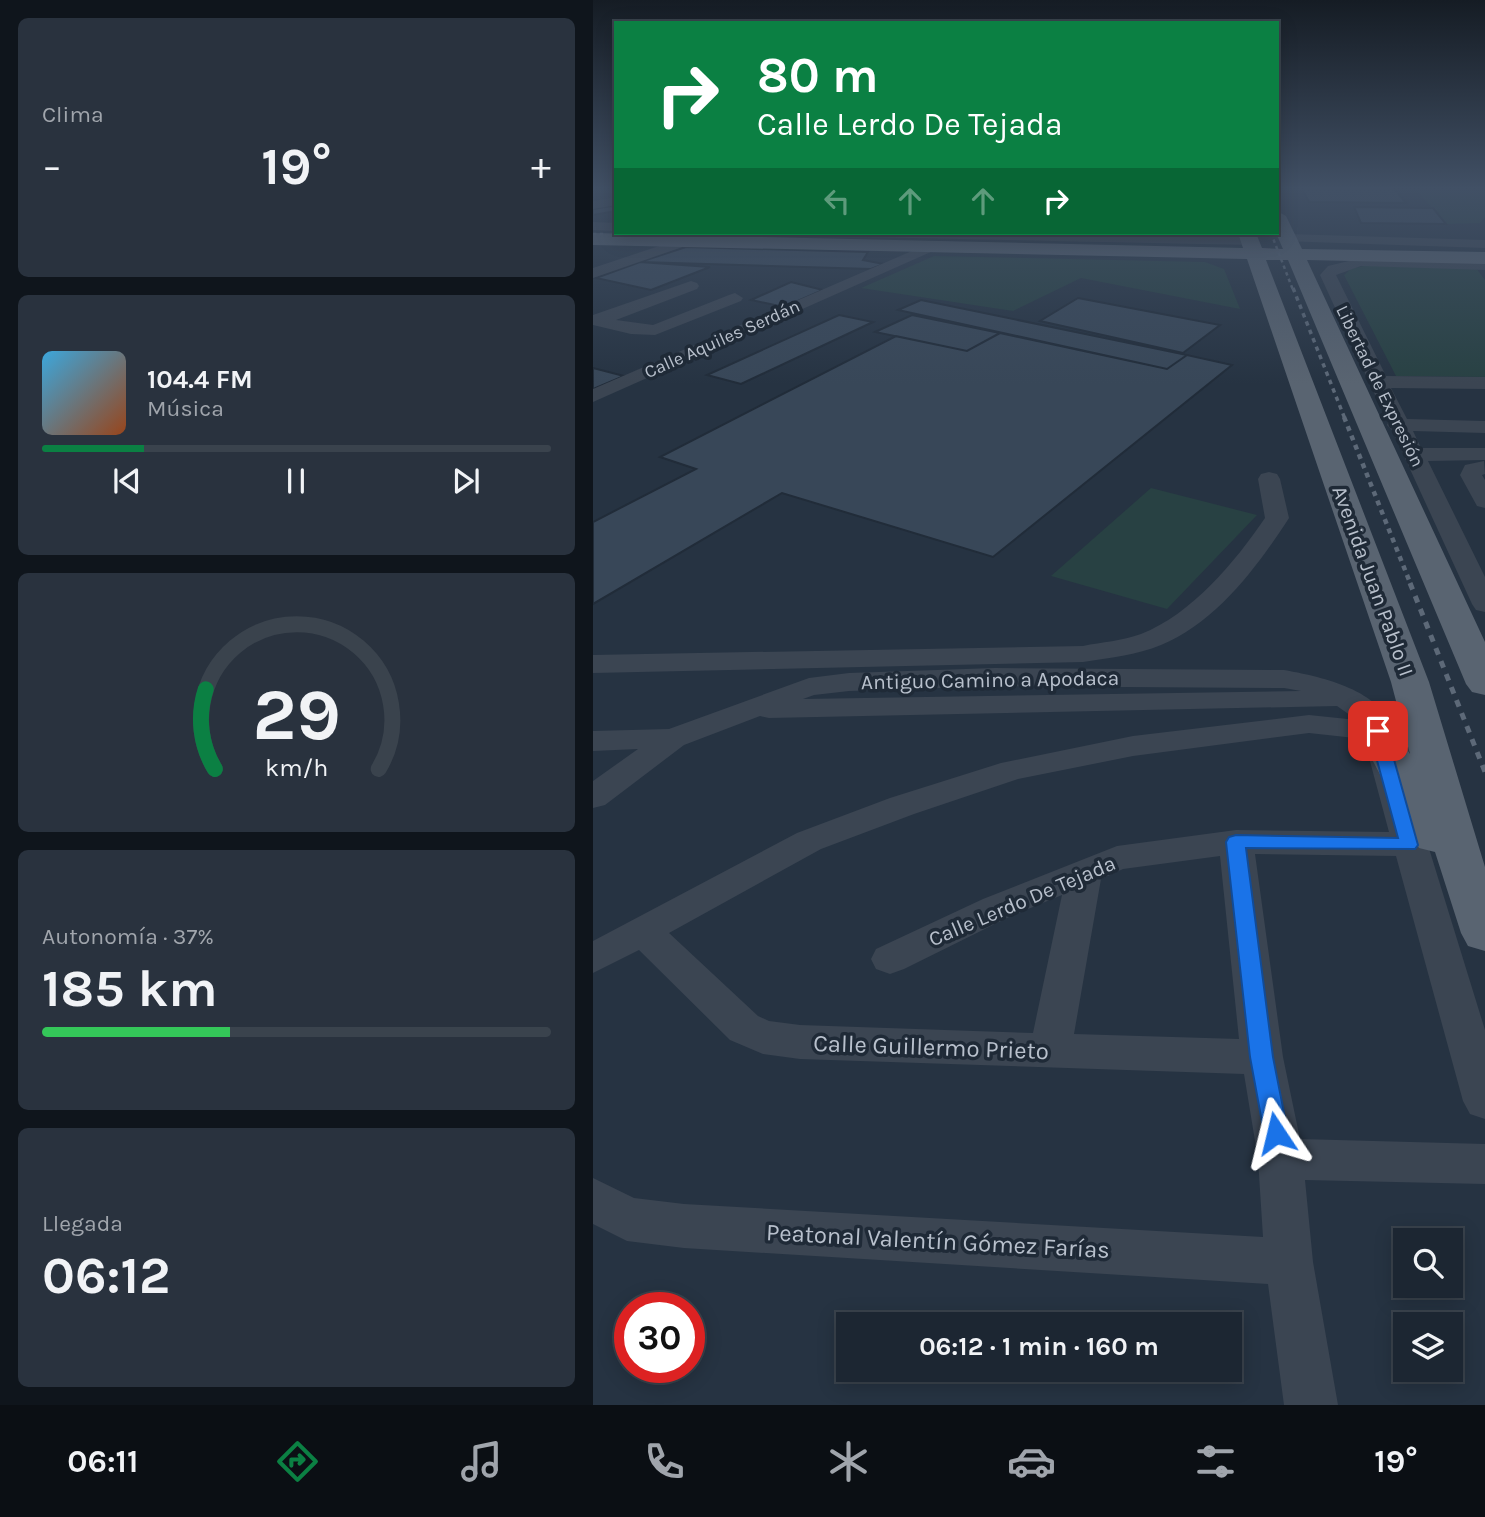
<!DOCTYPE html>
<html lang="es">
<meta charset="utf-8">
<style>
:root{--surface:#1c2632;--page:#29323e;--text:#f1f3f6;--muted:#a0a5ac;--line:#3a434d;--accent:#0b8043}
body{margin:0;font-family:Karla,sans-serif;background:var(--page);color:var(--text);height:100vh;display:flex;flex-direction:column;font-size:26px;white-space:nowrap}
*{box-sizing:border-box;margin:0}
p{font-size:23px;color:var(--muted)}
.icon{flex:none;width:38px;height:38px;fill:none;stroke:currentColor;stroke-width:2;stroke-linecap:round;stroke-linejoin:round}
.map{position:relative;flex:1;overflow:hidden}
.drawer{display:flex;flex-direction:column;gap:18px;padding:18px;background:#0f151c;width:593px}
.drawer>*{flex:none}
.top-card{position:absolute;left:21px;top:21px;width:665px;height:214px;border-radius:0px;box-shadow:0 4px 18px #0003,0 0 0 2px var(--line);background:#0b8043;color:#fff;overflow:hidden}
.tools{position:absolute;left:800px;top:1228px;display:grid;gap:14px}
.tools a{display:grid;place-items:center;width:70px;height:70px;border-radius:0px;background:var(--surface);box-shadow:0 4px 18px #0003,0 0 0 2px var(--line);font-size:35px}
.speed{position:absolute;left:21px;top:1292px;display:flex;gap:14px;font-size:35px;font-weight:700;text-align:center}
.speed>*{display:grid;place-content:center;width:91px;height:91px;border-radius:50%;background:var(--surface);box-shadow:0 4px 18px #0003,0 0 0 2px var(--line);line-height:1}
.speed .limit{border:10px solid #d22;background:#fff;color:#111}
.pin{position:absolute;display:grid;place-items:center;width:60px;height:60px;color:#fff;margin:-30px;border-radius:14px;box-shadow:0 4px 10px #0006}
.me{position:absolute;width:77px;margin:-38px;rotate:350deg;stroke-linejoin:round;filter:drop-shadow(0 0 5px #0008)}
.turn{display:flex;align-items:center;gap:24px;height:147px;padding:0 28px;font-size:32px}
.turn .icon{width:91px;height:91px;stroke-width:2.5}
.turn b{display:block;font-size:49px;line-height:60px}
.lanes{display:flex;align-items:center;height:66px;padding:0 28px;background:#0003;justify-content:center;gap:35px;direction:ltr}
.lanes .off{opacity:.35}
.big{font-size:52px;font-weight:700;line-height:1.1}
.drawer .widget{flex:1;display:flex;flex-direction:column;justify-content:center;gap:10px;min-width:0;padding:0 24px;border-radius:10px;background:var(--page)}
.drawer .dial{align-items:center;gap:0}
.dial svg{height:182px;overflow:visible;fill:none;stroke:var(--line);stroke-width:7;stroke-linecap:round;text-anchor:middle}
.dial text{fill:var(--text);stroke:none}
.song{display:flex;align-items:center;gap:21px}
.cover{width:84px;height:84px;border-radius:10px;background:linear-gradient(135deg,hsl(200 70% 55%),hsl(20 70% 35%))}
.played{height:7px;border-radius:4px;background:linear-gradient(90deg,var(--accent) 20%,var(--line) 20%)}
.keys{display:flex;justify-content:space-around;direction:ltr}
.heat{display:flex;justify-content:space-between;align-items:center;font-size:38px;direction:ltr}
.charge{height:10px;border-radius:5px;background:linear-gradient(90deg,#34c759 37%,var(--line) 0)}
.trip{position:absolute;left:243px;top:1312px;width:406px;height:70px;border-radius:0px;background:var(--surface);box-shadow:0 4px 18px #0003,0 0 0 2px var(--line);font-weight:700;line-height:70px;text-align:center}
.dock{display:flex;height:112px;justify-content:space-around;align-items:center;background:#0b0f14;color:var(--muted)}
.dock .icon{width:49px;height:49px}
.dock .selected{color:var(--accent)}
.dock b{font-size:32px;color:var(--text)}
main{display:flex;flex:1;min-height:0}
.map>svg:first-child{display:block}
.green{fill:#284143}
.building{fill:#384758;stroke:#212c39;stroke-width:2}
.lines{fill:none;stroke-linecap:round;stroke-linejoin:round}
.minor{fill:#3b4552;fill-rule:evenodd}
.major{fill:#596471;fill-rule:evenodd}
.rail-far3{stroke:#5d6978;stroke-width:2.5;stroke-dasharray:3.5 3.5;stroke-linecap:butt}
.rail-far2{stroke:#5d6978;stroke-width:3.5;stroke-dasharray:4.5 4.5;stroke-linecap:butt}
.rail-far1{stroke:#5d6978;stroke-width:4.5;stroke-dasharray:5 5;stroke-linecap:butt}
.rail{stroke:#5d6978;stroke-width:5;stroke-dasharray:7 7;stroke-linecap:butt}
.route{fill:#1a73e8;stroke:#114b97;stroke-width:2}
.labels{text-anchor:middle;stroke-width:7;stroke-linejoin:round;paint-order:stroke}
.far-street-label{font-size:18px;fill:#b8c0cc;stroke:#1f2a37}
.street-label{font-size:21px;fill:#b8c0cc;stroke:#1f2a37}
.near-street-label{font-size:24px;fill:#b8c0cc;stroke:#1f2a37}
</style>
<main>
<section class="drawer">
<div class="widget"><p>Clima</p>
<div class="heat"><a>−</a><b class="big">19°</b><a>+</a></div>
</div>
<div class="widget">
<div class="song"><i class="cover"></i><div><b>104.4 FM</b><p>Música</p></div></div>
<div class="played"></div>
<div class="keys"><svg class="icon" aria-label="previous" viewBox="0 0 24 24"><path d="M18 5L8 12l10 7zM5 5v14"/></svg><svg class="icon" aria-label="pause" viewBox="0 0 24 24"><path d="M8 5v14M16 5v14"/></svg><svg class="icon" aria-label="next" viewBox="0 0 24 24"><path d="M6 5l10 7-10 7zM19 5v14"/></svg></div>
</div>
<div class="widget dial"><svg viewBox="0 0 100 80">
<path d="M14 69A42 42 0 1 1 86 69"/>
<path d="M14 69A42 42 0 0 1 10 34" stroke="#0b8043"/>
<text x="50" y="56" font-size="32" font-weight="700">29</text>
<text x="50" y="72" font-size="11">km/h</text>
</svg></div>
<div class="widget"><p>Autonomía · 37%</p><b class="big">185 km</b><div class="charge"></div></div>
<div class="widget"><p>Llegada</p><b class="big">06:12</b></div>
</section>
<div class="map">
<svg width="892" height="1405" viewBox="0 0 892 1405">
<rect width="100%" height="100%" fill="#263342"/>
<!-- green -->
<path class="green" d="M821,187H892V217L887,223L853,224Z
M341,256L612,262L631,269L647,309L488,278L420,311L268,288Z
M779,264L883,268L892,280V377L803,376L751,275L758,269Z
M558,488L664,515L574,609L458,576Z"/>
<!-- building -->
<path class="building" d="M708,187H800L813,203L716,202Z
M19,206L23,211L0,215V209Z
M761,207L840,208L853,224L768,223Z
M93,247L275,252L270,260L291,264L278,269L47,262Z
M47,262L117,267L58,290L3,278Z
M198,282L230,290L191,307L158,300Z
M485,298L627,325L590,353L447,321Z
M328,300L594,355L574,369L305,310Z
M246,315L280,322L148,384L114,375Z
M319,315L407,333L374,351L282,332Z
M407,333L574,369L594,355L639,365L400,557L189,493L0,604V522L103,469L67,457L303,336L374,351Z
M0,368L31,376L0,389Z"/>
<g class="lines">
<!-- minor -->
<path class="minor" d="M23,197V205L0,209V201Z
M0,222L23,223V231L0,230Z
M265,233H464L657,237L664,241L657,245L272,237Z
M694,234L892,240V248L689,241V235Z
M93,237L100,241L98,244L0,278V268Z
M335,244L340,245L342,248L340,251L0,402V389Z
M768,258L892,260V270L768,266L743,275L793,376L892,377V389L798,388L814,419L892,421V433L820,431L828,448H892V460L835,461L892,577V612L883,610L879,604L799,430L794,425L795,423L727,275L735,266Z
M98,281L104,283L106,286L104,289L23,320L60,325L136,295L142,293L150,298L148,301L62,335L38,334L0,325V315Z
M891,461L892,474L889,475L892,480V508L884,506L867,475L872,465Z
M676,472L684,474L687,479L696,518C665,566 623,623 568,645C544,655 516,658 490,662L0,673V655L490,646C509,642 529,641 548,634C599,614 642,562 672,518L665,479L668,474Z
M402,668L691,670C725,676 785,689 797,725L845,740L850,747L845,754L834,757L805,748L892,1030V1119L877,1114L870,1101L803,856L662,854L690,1057L707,1139L892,1144V1184L712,1180L720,1262L745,1405H691L675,1284L91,1248L34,1241L0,1224V1178L41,1198L91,1204L670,1237L665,1159L651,1074L207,1059L170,1054L137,1040L46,950L0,973V941L204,833L297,798L408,763L540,736L716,715L764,720L744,706L176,718L167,716L91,745L12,805L0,808V781L45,749L0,751V731L76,729L216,678L256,673ZM402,686L691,688L708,691L210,699L221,695L256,691ZM716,733L771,739L796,832L643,830L524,846L390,899L283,949L278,959L283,969L297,974L311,969L416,917L469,895L440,1033L207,1025L176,1021L165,1016L76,933L228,849L321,814L425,779L540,756ZM627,856L646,1039L481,1034L508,879L530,869Z"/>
<!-- major -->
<path class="major" d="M684,211L693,216L709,249L892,252V264L714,260L892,642V695L879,692L873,684L695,260H673L836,682L892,867V951L875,946L868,933L842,852L826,848L764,731L770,722L784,719L798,722L817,754L798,682L654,259L0,245V233L650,248L645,233H663L669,248L690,249L683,233Z"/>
<!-- rail-far3 -->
<path class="rail-far3" d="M678,233L700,290
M0,234H10"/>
<!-- rail-far2 -->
<path class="rail-far2" d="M700,288L752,419"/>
<!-- rail-far1 -->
<path class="rail-far1" d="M751,417L818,585"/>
<!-- rail -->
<path class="rail" d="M817,583L892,772"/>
</g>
<!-- sky -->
<linearGradient id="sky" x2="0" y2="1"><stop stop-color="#151c24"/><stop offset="0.49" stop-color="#415065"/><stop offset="1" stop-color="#415065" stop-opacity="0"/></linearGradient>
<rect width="892" height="384" fill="url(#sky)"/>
<!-- route -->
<path class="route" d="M785,726L793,731L825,845L822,849L653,848L680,1057L695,1133L691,1141L683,1144L674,1141L671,1133L657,1057L633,842L636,837L643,835L805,838L776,731Z"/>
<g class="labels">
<!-- far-street labels -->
<g class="far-street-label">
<text transform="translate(129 339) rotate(-24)" y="6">Calle Aquiles Serdán</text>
<text transform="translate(787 386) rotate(64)" y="6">Libertad de Expresión</text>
</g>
<!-- street labels -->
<g class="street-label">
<text transform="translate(780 581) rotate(70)" y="7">Avenida Juan Pablo II</text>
<text transform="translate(397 680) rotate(-1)" y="7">Antiguo Camino a Apodaca</text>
<text transform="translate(429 901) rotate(-23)" y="7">Calle Lerdo De Tejada</text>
</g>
<!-- near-street labels -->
<g class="near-street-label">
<text transform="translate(338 1047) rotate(2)" y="8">Calle Guillermo Prieto</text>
<text transform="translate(345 1241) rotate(3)" y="8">Peatonal Valentín Gómez Farías</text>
</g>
</g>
</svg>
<div class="tools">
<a><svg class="icon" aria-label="search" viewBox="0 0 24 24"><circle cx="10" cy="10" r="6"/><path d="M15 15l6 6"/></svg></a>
<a><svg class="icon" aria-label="layers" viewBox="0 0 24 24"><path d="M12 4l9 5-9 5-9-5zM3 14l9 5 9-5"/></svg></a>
</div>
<div class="speed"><div class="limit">30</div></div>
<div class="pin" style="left:785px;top:731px;background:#d93025"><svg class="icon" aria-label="arrive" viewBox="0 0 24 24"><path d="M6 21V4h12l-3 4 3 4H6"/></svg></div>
<svg class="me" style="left:683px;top:1133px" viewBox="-20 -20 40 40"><path d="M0-17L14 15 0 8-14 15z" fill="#1a73e8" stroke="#fff" stroke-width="4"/></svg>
<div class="trip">06:12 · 1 min · 160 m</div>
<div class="top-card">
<div class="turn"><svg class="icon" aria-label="right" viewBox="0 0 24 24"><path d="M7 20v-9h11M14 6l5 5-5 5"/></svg><div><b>80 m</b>Calle Lerdo De Tejada</div></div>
<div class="lanes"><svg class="icon off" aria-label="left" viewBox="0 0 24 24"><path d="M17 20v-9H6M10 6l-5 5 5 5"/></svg><svg class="icon off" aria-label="ahead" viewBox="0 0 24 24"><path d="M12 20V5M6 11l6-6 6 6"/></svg><svg class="icon off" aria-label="ahead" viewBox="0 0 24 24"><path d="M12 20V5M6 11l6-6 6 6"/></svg><svg class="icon" aria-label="right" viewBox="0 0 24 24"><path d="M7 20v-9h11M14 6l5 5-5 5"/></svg></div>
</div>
</div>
</main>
<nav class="dock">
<b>06:11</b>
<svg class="icon selected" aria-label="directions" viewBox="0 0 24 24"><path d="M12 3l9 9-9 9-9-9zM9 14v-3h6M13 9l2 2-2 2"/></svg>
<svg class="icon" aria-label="music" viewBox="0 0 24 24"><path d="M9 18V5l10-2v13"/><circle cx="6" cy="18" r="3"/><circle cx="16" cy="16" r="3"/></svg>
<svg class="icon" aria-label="phone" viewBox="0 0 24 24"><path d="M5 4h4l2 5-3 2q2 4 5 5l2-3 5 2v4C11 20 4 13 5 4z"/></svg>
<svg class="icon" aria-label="climate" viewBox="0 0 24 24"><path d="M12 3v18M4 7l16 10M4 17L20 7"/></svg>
<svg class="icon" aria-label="car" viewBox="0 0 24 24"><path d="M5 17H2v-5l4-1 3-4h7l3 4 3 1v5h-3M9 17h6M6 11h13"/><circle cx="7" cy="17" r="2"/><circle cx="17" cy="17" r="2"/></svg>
<svg class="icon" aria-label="filters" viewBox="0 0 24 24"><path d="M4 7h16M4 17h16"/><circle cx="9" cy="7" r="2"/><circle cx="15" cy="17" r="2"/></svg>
<b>19°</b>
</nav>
